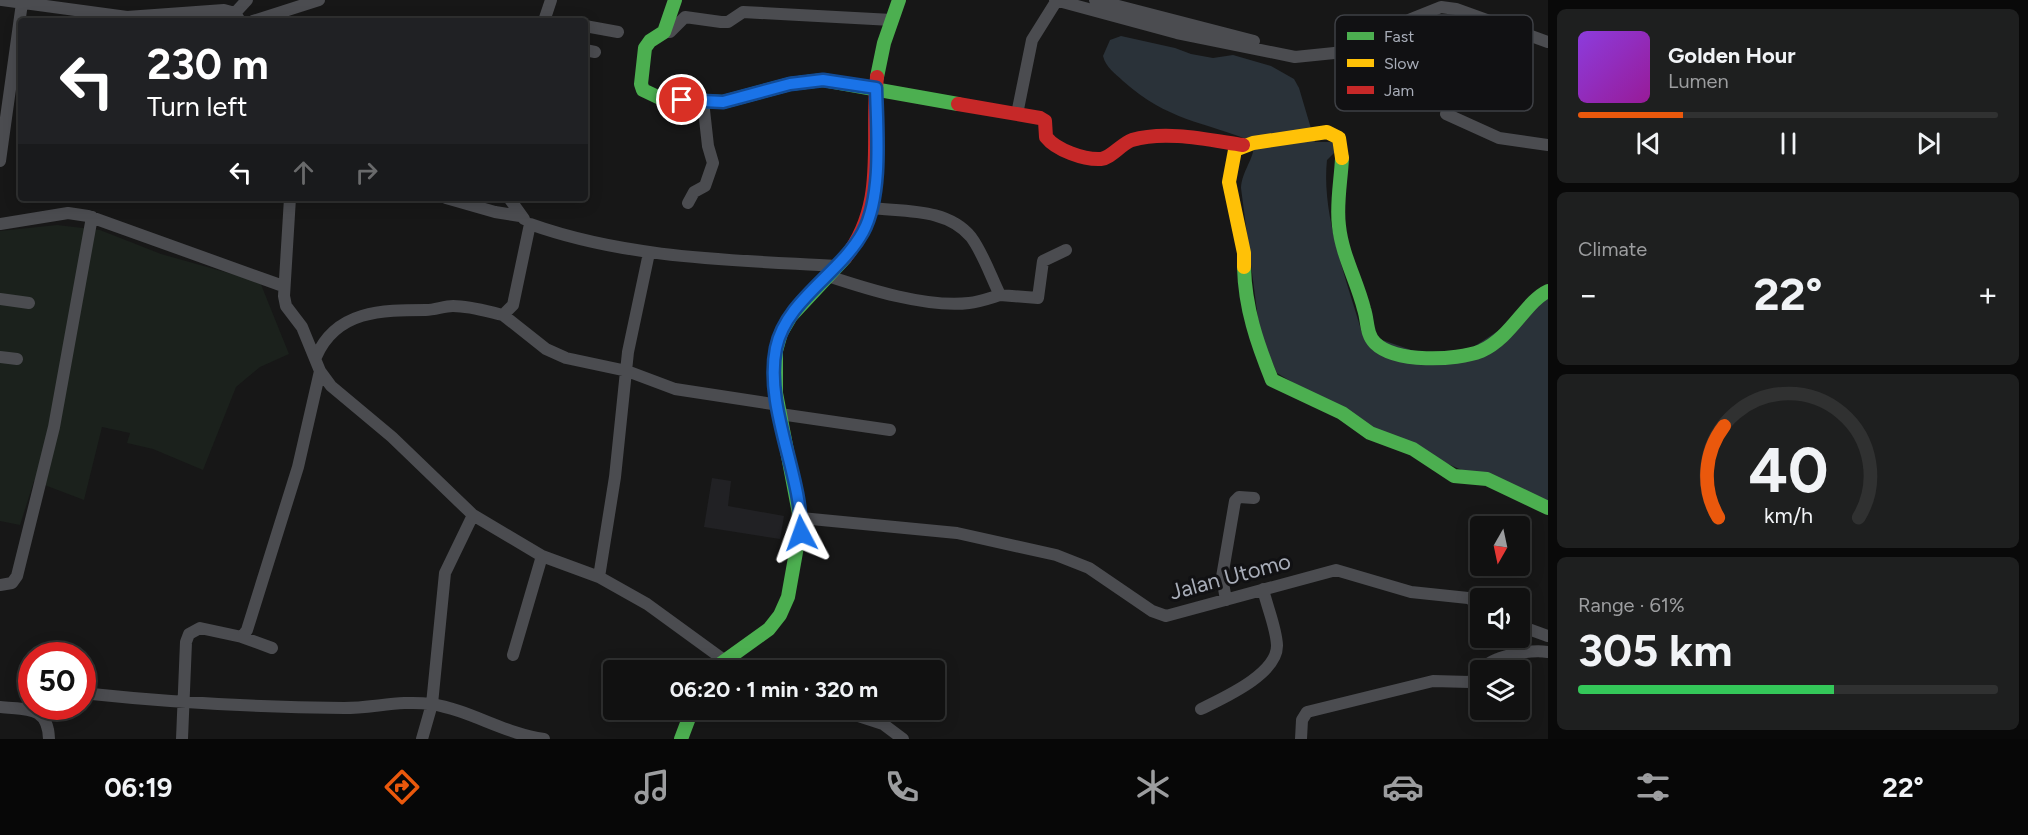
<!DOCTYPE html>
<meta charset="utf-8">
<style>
:root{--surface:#111;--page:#1e1f1f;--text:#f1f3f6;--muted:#9c9d9f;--line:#303131;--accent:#ea580c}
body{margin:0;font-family:Figtree,sans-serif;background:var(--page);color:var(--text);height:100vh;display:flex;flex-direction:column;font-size:22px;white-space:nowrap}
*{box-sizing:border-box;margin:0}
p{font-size:20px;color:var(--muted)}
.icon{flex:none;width:33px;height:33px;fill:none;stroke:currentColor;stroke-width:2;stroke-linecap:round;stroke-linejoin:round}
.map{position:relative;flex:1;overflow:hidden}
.drawer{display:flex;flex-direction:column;gap:9px;padding:9px;background:#090909;width:480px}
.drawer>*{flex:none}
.top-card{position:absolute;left:18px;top:18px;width:570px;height:183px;border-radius:6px;box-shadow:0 3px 15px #0003,0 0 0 2px var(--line);background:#202124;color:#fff;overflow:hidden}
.needle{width:39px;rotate:189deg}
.tools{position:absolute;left:1470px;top:516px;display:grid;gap:12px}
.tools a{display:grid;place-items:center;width:60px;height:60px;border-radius:6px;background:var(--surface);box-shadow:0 3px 15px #0003,0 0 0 2px var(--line);font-size:30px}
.speed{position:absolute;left:18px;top:642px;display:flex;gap:12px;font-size:30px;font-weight:700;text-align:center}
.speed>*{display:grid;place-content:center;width:78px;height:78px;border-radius:50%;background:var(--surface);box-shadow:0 3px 15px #0003,0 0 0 2px var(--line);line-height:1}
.speed .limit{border:9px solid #d22;background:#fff;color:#111}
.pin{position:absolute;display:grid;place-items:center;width:51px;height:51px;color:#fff;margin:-26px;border:3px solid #fff;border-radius:50%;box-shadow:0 2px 6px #0007}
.me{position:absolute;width:66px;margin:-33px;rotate:356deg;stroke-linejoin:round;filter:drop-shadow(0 0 4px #0008)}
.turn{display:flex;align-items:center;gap:21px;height:126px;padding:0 30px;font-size:27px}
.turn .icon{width:78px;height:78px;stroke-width:2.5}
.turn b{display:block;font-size:42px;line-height:51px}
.lanes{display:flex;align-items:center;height:57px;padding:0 30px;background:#0003;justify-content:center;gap:30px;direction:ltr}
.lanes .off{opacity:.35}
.big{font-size:45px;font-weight:700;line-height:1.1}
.drawer .card{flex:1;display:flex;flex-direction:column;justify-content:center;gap:9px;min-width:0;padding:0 21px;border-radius:9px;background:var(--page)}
.drawer .dial{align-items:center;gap:0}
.dial svg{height:156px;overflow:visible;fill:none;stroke:var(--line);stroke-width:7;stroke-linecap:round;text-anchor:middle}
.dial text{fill:var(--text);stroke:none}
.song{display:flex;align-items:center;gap:18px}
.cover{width:72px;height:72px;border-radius:9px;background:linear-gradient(135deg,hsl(270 70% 55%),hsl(300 70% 35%))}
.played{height:6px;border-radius:3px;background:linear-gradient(90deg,var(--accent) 25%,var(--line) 25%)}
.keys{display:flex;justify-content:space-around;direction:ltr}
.heat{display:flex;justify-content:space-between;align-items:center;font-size:33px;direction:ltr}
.charge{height:9px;border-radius:4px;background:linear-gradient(90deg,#34c759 61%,var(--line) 0)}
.trip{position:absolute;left:603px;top:660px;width:342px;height:60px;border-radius:6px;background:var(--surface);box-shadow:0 3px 15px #0003,0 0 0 2px var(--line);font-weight:700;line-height:60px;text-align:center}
.dock{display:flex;height:96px;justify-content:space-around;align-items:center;background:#070707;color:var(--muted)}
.dock .icon{width:42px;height:42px}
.dock .current{color:var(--accent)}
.dock b{font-size:27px;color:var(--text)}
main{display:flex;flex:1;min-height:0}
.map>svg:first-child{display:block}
.built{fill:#212124}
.green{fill:#1b211c}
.water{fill:#2a3239}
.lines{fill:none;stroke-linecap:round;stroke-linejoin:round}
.street{stroke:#4b4c50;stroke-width:12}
.fast{stroke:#4caf50;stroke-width:14}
.slow{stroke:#ffc107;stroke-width:14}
.jam{stroke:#c62828;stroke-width:14}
.route-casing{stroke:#114b97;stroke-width:15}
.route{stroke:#1a73e8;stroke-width:10}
.labels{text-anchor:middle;stroke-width:6;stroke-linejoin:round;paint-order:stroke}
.street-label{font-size:22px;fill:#a8adb8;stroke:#111113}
.key{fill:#111113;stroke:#3e4045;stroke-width:1.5}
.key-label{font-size:16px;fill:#a8adb8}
</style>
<main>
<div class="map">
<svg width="1548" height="739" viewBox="0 0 1548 739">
<rect width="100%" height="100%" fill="#171717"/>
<!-- built -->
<path class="built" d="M712,478L731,481L728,506L784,516L780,539L704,527Z"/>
<!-- green -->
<path class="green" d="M57,225L100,230L161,254L260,282L289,354L260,367L236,387L203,470L153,449L127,443L130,433L102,427L84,500L34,481L20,525L0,521V231Z"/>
<!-- water -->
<path class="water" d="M1121,36L1175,48L1191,54L1213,58L1233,55L1271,66L1294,79L1299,88L1315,142H1335L1338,149L1327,160C1321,215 1347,281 1362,333L1449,363L1548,298V502L1473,475L1373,431L1277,373L1260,334L1241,188C1242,170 1255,159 1254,142C1202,121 1168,121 1123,81C1115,73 1106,68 1103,56L1110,40Z"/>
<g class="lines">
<!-- street -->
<path class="street" d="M2,0L127,17L224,10L235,13L240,21
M1055,0L1177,33L1295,57L1354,51L1411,19L1441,7L1456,9L1548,42
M1095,0L1254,41
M235,13L247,0
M253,21L319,0
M544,21L551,0
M585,26L618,32
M664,32H670L685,17L721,22H728L743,12L892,20
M585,50L595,52
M1492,80L1516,23
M1017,114L1032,40L1057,0
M1446,114L1499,138L1548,145
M0,161L22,3
M446,198L495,212L520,216
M509,198L524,219
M688,203L694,192L705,186L713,163L708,146L703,101
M871,208C905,212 947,208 971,237C983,253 991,277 1000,295L1038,298L1043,261L1066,250
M0,224L68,213L88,216L283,286
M828,276C867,289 927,308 969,303C979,302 990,298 1000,295
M0,299L29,303
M503,315L546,349L566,358L627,371L675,389L779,405
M0,357L17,359
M316,357C336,310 382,310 426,310C435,310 444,306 453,306C470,306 486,311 503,315L513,305L530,224C628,259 733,260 836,266
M320,371L331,386L392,437L473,515L542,556L599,577L647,604L724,660
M780,414L890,430
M801,518L957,533L1056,555L1089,568L1152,611L1166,616L1336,570L1411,592L1468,598L1480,604
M599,577L615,477L628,352L649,253
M0,585L12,583L17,576L54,427L92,217
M1226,600L1222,577L1235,501L1239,497L1254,498
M1520,626L1548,636
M242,637L272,648
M513,655L542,556
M1482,670C1490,656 1532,649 1548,652
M92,694C176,703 260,707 344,708C373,708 401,700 431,704C470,710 505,734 544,739
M0,707C26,710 48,705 49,739
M1201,709C1223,698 1278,674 1277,645C1276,627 1267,607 1263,589
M840,710L883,724L903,739
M182,739L186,642L189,634L200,628L242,637L247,630L298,467L320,371L302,327L286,306L284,296L290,198
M422,739L432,704L445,573L473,515
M1301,739L1302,720L1307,712L1433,681L1470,682L1480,672"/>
<!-- fast -->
<path class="fast" d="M675,0L664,32L650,41L645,48L641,84L643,90L662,99L723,102L790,84L823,80L958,104
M877,77L884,43L899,0
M1342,158C1341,181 1336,204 1339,226C1342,255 1357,281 1364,309C1368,321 1366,334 1375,343C1395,363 1456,361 1481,351C1511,338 1526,301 1548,291
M1244,267C1245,308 1257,343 1272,380L1342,413L1370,433L1413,449L1454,476L1487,479L1548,508
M712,670L769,629L780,615L788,597L801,524L776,393V351L781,333L791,316L845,258
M681,739L692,710"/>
<!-- slow -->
<path class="slow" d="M1244,267V253L1229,182L1235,150L1253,143L1327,132L1339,138L1342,158"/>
<!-- jam -->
<path class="jam" d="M958,104L1040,118L1045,121L1046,137C1056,150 1084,160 1101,159C1111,158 1121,144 1132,140C1166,130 1209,140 1243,145
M845,258C888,203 870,142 877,77"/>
</g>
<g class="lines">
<!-- route casing -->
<g class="route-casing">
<path id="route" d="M682,100L723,102L790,84L823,80L876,88C877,129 883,195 863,232C840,274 786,300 776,348C764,407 802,474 801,533"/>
</g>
<!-- route -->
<use href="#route" class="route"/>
</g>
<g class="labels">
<!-- street labels -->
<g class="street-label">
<text transform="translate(1230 576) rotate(-15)" y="8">Jalan Utomo</text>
</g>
</g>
<!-- legend -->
<rect x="1335" y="15" width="198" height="96" rx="9" class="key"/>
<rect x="1347" y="32" width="27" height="8" fill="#4caf50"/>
<rect x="1347" y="59" width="27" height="8" fill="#ffc107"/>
<rect x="1347" y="86" width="27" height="8" fill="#c62828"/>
<g class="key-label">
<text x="1384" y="42">Fast</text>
<text x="1384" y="69">Slow</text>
<text x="1384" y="96">Jam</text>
</g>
</svg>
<div class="tools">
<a><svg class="needle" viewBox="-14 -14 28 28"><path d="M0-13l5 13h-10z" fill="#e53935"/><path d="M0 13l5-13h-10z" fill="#9c9d9f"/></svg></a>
<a><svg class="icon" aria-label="sound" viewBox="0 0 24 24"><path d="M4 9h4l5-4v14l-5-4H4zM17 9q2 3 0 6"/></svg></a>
<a><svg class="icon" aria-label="layers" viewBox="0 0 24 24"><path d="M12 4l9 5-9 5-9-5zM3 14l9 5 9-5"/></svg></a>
</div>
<div class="speed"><div class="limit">50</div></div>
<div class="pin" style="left:682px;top:100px;background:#d93025"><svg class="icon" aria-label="arrive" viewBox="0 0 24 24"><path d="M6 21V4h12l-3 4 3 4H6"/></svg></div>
<svg class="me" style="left:801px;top:533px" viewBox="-20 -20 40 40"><path d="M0-17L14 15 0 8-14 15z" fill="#1a73e8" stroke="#fff" stroke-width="4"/></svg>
<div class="trip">06:20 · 1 min · 320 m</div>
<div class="top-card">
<div class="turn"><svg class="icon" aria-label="left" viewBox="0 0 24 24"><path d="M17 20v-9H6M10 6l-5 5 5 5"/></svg><div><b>230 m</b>Turn left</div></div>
<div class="lanes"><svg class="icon" aria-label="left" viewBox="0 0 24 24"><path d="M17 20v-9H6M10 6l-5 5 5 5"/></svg><svg class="icon off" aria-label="ahead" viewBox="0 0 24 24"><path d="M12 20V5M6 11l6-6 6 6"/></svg><svg class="icon off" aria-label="right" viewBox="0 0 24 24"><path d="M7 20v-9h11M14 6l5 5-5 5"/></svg></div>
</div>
</div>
<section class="drawer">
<div class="card">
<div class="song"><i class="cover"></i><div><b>Golden Hour</b><p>Lumen</p></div></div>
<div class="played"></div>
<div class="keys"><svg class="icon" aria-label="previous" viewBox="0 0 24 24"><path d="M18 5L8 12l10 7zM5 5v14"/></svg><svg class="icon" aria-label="pause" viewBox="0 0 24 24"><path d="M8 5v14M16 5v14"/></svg><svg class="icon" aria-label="next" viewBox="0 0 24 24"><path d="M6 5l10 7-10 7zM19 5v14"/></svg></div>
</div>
<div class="card"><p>Climate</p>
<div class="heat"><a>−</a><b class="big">22°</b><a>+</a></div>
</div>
<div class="card dial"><svg viewBox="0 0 100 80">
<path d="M14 69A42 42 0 1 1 86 69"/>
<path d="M14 69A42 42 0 0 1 17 22" stroke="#ea580c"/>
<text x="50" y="56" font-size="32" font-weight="700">40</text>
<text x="50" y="72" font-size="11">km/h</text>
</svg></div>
<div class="card"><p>Range · 61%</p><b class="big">305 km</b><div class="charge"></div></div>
</section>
</main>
<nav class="dock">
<b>06:19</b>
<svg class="icon current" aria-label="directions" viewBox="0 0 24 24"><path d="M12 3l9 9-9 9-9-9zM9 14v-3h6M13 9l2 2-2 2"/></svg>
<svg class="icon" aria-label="music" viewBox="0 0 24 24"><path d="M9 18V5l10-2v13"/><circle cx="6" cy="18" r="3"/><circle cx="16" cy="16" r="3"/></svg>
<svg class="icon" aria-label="phone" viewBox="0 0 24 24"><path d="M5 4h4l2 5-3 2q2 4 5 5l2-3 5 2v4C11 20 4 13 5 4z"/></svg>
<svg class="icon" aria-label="climate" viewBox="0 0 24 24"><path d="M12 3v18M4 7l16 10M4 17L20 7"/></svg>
<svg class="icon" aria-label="car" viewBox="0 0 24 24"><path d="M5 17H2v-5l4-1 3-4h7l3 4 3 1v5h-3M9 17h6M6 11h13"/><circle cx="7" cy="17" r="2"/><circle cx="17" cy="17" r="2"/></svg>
<svg class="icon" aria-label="filters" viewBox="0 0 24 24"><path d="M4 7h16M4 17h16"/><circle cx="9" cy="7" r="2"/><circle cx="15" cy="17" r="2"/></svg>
<b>22°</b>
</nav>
